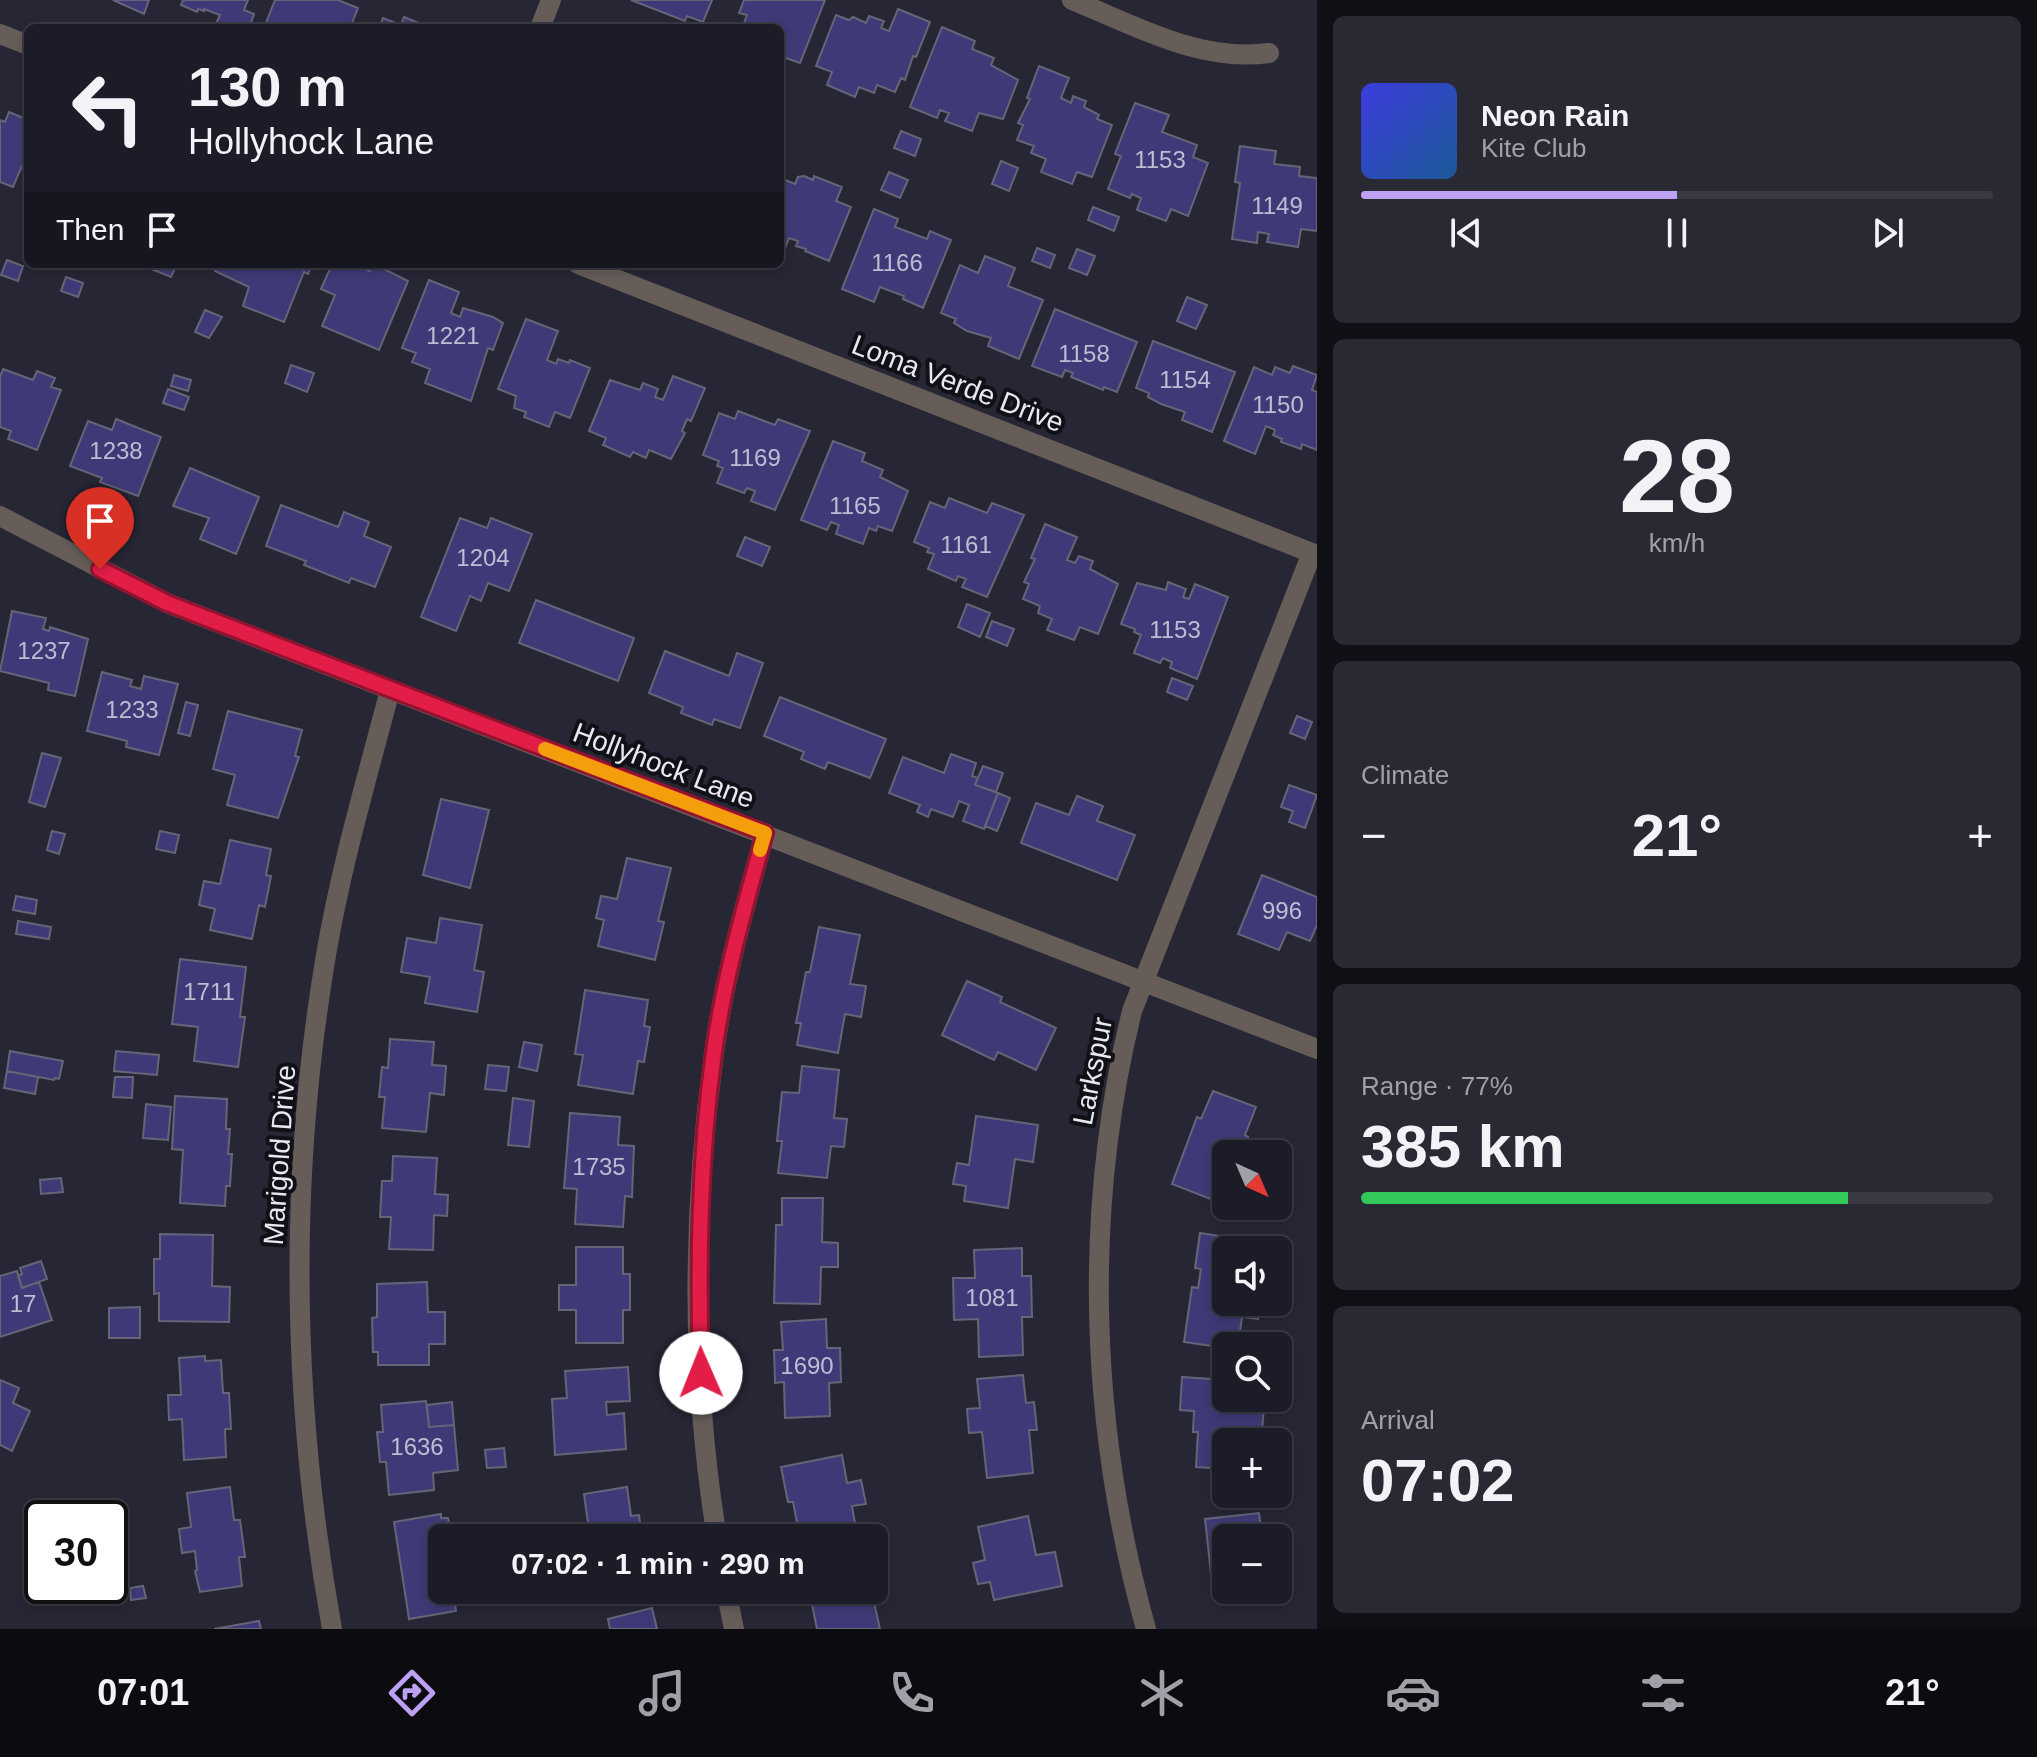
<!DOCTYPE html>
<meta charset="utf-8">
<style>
:root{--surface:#1c1c28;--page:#292934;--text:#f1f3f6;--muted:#a0a1a8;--line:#3a3a45;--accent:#bca0f2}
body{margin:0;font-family:Arial,sans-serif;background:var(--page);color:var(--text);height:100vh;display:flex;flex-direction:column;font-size:30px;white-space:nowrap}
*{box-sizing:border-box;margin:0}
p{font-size:26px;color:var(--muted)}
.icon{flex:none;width:44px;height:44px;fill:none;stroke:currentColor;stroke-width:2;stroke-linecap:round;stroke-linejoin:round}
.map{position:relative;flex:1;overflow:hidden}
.details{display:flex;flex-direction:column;gap:16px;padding:16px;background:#0f0f16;width:720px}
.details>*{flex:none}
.top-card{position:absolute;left:24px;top:24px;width:760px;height:244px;border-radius:12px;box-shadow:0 4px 12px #0003,0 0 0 2px var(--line);background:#1c1c28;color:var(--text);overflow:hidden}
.needle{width:52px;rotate:136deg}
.fabs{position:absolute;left:1212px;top:1140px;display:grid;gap:16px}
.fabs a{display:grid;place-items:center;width:80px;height:80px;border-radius:12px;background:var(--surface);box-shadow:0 4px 12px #0003,0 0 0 2px var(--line);font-size:40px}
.speed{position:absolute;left:24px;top:1500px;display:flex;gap:16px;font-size:40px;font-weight:700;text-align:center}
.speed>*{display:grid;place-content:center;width:104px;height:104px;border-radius:50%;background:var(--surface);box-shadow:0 4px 12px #0003,0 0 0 2px var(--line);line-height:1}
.speed .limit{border:4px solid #111;border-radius:12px;background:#fff;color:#111}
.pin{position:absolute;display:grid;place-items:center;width:68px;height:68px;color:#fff;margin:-82px -34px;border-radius:50% 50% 50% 0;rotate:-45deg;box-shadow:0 0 8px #0007}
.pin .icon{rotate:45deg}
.me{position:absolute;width:88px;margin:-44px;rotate:359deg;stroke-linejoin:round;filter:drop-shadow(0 0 6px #0008)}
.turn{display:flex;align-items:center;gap:28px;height:168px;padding:0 32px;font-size:36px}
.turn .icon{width:104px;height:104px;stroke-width:2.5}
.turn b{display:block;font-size:56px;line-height:68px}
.then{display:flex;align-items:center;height:76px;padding:0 32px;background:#0003;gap:16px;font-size:30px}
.big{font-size:60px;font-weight:700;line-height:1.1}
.details .card{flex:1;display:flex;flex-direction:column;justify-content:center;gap:12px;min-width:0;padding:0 28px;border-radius:12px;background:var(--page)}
.details .dial{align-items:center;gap:0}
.dial b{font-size:104px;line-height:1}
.song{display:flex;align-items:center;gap:24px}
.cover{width:96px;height:96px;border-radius:12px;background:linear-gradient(135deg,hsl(240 70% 55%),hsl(210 70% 35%))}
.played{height:8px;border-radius:4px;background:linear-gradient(90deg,var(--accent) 50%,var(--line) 50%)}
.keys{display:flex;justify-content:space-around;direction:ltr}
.heat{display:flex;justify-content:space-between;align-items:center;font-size:44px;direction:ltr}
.charge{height:12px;border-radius:6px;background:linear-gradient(90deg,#34c759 77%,var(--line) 0)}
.trip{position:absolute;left:428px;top:1524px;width:460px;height:80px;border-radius:12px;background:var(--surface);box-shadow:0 4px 12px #0003,0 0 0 2px var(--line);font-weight:700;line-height:80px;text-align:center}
.tab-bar{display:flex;height:128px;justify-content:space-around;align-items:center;background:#0b0b10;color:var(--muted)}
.tab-bar .icon{width:56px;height:56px}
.tab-bar .current{color:var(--accent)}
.tab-bar b{font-size:36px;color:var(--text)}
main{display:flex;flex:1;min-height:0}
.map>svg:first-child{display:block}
.building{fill:#3f3a77;stroke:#656577;stroke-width:2}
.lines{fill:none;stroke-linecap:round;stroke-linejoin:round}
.street{stroke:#665d59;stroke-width:20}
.route-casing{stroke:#92132f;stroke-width:20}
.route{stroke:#e11d48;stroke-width:14}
.slow{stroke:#f59e0b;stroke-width:14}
.labels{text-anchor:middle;stroke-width:8;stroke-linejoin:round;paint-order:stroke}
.number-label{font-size:24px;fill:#bebcd3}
.street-label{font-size:28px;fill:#e8e8f2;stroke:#101017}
</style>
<main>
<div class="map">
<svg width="1317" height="1629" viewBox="0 0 1317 1629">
<rect width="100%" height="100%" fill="#262635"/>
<!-- building -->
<path class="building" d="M113,0H149L144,14Z
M183,0H248L244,10L254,14L249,28H214L220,15L204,9V11L198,9L197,12L181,5Z
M275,0H338L358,8L350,28H264Z
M631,0H712L703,22L687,16L685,21Z
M744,0H825L800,63L780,56V28H742L747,15L739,13Z
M898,9L930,22L916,57L913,56L905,80L901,78L895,92L877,85L874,93L859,87L855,97L827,85L832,72L816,66L836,15L849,20L853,17L866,23L869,16L884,21L881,28L889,31Z
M404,17L431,28H379L383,18L401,25Z
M942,27L975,41L972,49L994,58L991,65L1018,80L1003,119L979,113L972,131L945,121L949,113L940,110L937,118L910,107Z
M1039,66L1069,78L1061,98L1071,103L1073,96L1086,101L1084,107L1099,115L1097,119L1112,125L1092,177L1077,172L1072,184L1041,172L1046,159L1031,153L1034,146L1017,140L1023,125L1018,123L1030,99L1027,98Z
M1135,103L1169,115L1162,132L1197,145L1193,157L1208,163L1188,216L1171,209L1166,221L1137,210L1141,198L1132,194L1130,198L1108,189L1121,156L1115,154Z
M9,112L28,120V152L13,187L0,182V120L5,122Z
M901,131L921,139L915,156L894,148Z
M1240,146L1276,151L1274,164L1300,167L1299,176L1317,178V231L1301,229L1298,247L1267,242L1269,234L1258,232L1257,243L1232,239L1240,183L1235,182Z
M1001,161L1018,168L1009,191L992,184Z
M889,172L908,180L900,198L881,190Z
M804,176L813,180L814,176L842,187L836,201L851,207L829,261L805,251L806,249L796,246L798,241L789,238L780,260V178L795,184L798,177Z
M1093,207L1119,217L1114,231L1088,220Z
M874,209L898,219L895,227L927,239L930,231L951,240L923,308L903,299L904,296L880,287L874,302L842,289Z
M1037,248L1055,255L1050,268L1032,261Z
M1077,249L1095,256L1087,275L1069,268Z
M985,256L1015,268L1008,286L1043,300L1019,359L988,346L991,338L967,331L954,323L956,319L941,313L960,265L978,273Z
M7,260L23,266L18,281L1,275Z
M139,264H177L171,277Z
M218,264H312L308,274L304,272L284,322L243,306L249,287L215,271Z
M332,264H363L362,268L370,271L374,264L408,281L379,350L322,326L335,295L321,289Z
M66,277L83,283L78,297L61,291Z
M429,280L459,292L451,313L460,317L463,308L493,317L503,323L493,350L488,348L471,401L425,383L430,369L412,362L416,353L402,348Z
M1187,297L1207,305L1196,329L1177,321Z
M1055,309L1137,342L1117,392L1104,387L1103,390L1071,377L1073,373L1065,370L1062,377L1032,366Z
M205,310L222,317L209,338L195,332Z
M526,319L558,331L547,360L556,364L558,359L569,363L570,360L590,368L570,418L555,412L549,427L524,417L526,412L514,408L516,396L498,389Z
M1153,341L1235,372L1212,432L1182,420L1185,412L1161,404L1148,397L1149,393L1136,388Z
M291,365L314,373L307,392L285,383Z
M1293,366L1317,375L1312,390L1317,392V450L1302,444L1301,449L1281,442L1282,439L1273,435L1275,430L1266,426L1255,454L1224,441L1254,367L1272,375L1275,367L1290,373Z
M3,369L33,380L37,371L55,378L51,387L61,390L37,450L8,439L11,431L0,427V377Z
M174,375L191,380L188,391L171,386Z
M673,376L705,388L691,421L687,419L682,431L685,433L671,459L649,450L646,458L633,452L630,457L603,445L606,438L589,431L610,380L640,390L643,383L658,389L655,397L663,400Z
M168,389L189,397L184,410L163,403Z
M738,411L775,425L778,419L810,431L775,510L751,501L755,491L747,488L744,493L717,483L723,468L717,466L719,461L703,455L719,413L735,419Z
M116,419L161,437L138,496L100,482L102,478L70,466L88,421L112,430Z
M833,441L865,453L862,461L883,470L880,477L908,491L892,531L878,526L876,531L869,528L863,544L836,534L839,525L831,522L827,530L801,520Z
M190,468L259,497L236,554L200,539L209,518L173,506Z
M949,498L987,513L992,503L1024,515L987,597L962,587L966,579L958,576L956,581L928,569L934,554L927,552L929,548L914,542L930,502L945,508Z
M281,505L338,527L344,512L369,522L364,536L391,547L375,587L351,578L349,583L304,565L306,561L266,546Z
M460,518L487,528L491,518L532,534L509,591L488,583L481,601L470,596L456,631L421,617Z
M1045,524L1077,537L1067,560L1075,563L1079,556L1093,561L1090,569L1118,584L1098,634L1080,627L1074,640L1047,630L1052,619L1038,613L1040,606L1023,599L1029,584L1024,582L1035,559L1031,558Z
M745,537L770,547L762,566L737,556Z
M1168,582L1186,589L1183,597L1189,599L1195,584L1228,597L1197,679L1170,668L1172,662L1163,658L1160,663L1134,653L1141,635L1134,632L1135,629L1121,624L1137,583L1166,590Z
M536,600L634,638L618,681L519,643Z
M967,604L990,613L980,637L958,627Z
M12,611L46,618L43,629L49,631L50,627L88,639L75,696L48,690L49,683L0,671Z
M992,621L1014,629L1007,646L986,637Z
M665,651L729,676L737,653L763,663L740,728L714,719L712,725L681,713L683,707L649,693Z
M102,672L132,680L130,686L141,689L144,676L178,684L159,755L126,747L127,741L87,731Z
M1172,678L1193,686L1187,700L1167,692Z
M780,697L886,739L870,778L828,762L825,769L801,759L804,752L764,736Z
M186,702L198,705L190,736L178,733Z
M228,711L302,730L295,756L299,757L278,818L227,805L235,775L213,769Z
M1297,716L1312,722L1305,739L1290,733Z
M42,753L61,758L45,807L29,802Z
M951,754L976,763L972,776L978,778L975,785L998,793L984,829L963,821L969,805L959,801L953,817L931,809L928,817L917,812L920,805L889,793L903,757L944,773Z
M983,766L1003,773L996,792L975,785Z
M1289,785L1317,795L1305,828L1289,822L1293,811L1281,807Z
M998,793L1010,798L997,831L985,826Z
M1077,796L1103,806L1097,821L1135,835L1117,880L1021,843L1036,803L1069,815Z
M441,799L489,810L470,888L423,875Z
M52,831L65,834L59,854L47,850Z
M160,831L179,835L175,853L156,849Z
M230,840L271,849L266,875L271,876L265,907L259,905L252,939L210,930L215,909L199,905L204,881L220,884Z
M627,858L671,868L658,921L664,922L655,960L598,946L604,920L596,918L601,896L617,899Z
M1262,875L1317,897V925L1310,941L1287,932L1279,950L1238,934Z
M16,896L37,900L35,914L13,910Z
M440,918L482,925L474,970L484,972L477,1012L425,1003L430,977L401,972L407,938L436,943Z
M18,921L51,927L49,939L16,934Z
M819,927L860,935L850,984L866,986L861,1017L845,1014L838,1053L797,1045L801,1023H796L806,972H810Z
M180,959L246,967L240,1017H245L238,1067L194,1061L198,1027L172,1024Z
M967,981L1002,997L1000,1002L1056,1028L1036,1070L998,1052L994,1060L942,1035Z
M585,990L648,1000L644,1026L650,1027L644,1062L638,1061L633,1094L578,1085L583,1055L575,1054Z
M390,1039L434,1042L432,1065L446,1066L444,1095L430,1093L426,1132L382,1128L385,1097H379L382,1067L388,1068Z
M524,1042L542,1045L537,1071L519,1067Z
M10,1051L63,1061L59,1079L55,1078L54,1080L7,1071Z
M116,1051L159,1055L157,1075L114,1071Z
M488,1065L509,1067L506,1091L485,1089Z
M802,1066L839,1070L834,1118L847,1119L844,1147L831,1146L827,1178L778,1173L782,1141H777L782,1092L799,1093Z
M7,1071L38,1077L35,1094L4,1088Z
M115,1077H133L132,1098L113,1097Z
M1213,1091L1256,1107L1245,1135L1248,1137L1244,1149L1255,1154H1226V1205L1172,1184L1197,1117L1201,1119Z
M175,1096L227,1099L226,1129H230L228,1154H232L230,1186H226L225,1206L180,1203L183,1150L172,1149Z
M513,1098L534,1101L529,1147L508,1145Z
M146,1104L171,1107L168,1140L143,1138Z
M570,1113L620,1117L618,1145L634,1146L632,1197L625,1196L623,1227L575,1224L577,1189L564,1188Z
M976,1116L1038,1125L1033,1162L1015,1159L1008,1208L964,1201L966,1186L953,1184L957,1163L969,1165Z
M393,1156L437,1158L435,1194L448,1195L447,1216L434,1215L433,1250L389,1249L391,1217H380L382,1181H392Z
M61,1178L63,1192L41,1194L40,1180Z
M782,1198H823L822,1242L838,1243V1267H821L820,1304L774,1303L776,1225H782Z
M1200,1233L1246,1240L1244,1250H1226V1302H1261L1258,1319L1242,1317L1238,1346H1226V1348L1184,1342L1192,1287L1198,1288L1201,1269L1195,1268Z
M160,1234L213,1235L212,1286L230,1287L229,1322L159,1321V1293L154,1294V1259H160Z
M576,1247H623V1274H630V1310H623V1343H576V1310H559V1285H576Z
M1022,1248V1276H1031L1032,1317H1022L1023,1355L979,1357L978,1319L954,1320L953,1278H975L974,1250Z
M41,1261L47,1279L22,1288L18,1276L22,1274L20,1268Z
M17,1271L22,1288L39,1282L52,1320L0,1337V1276Z
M427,1282L428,1312H445V1344H429V1365H378V1352H373L372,1318L377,1317V1284Z
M140,1307V1338H109V1308Z
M826,1319L827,1348H840L841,1382L829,1383L830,1416L785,1418L784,1382L775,1383L774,1350H783L781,1322Z
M205,1356V1361L221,1360L223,1393H229L231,1429H225L226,1457L184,1460L182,1419L169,1420L168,1395H181L179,1358Z
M628,1367L630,1401L606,1402L607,1415L624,1413L626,1449L555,1455L552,1399L567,1398L565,1371Z
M1023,1375L1026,1403L1034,1402L1037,1430H1029L1033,1473L987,1478L982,1432L969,1433L967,1409L980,1408L977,1379Z
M1182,1377L1226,1380V1398H1247L1246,1407L1264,1408L1261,1442H1226V1469L1196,1467L1198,1432H1193L1194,1411L1180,1410Z
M0,1380L19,1388L13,1403L30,1411L12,1451L0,1445Z
M426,1401L429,1427L454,1425L458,1470L433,1473L434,1490L389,1495L386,1462H380L377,1432H383L381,1405Z
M452,1402L454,1425L429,1427L427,1405Z
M504,1448L506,1467L487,1468L485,1450Z
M842,1455L847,1483L861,1480L866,1504L852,1506L857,1535L843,1538H800L793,1502H788L781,1467Z
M230,1487L234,1520H240L245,1557H239L242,1586L200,1592L195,1571L197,1570L195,1551L182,1553L179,1529L191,1527L187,1493Z
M627,1487L631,1516L639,1515L642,1538H590L584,1494Z
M1259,1513L1261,1529H1265L1266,1538H1226V1590H1267L1268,1599L1222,1605L1218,1574H1211L1205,1519Z
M441,1514V1518H448L452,1538H442V1590H453L456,1611L409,1619L394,1522Z
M1028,1516L1036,1555L1055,1552L1062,1586L994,1600L990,1582L978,1584L973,1563L985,1560L978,1527Z
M143,1586L146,1598L131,1600L130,1588Z
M598,1590H643V1592L600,1599Z
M809,1590H854L856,1601L873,1598L880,1629H817Z
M652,1608L657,1629H610L608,1619Z
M259,1621L261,1629H214Z"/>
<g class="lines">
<!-- street -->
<path class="street" d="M1072,0C1134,25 1200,63 1269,53
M540,28L551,0
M0,34L28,45
M578,264L1317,555
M0,516L167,603L1317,1049
M717,1538C691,1379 692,1212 714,1053C724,978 745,906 765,833
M726,1590L734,1629
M332,1629C292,1406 288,1179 326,955C341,866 367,778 390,690
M1146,1629C1090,1429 1082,1213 1132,1011L1312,553"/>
</g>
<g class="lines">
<!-- route casing -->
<g class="route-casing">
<path id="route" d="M100,569L167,603L765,833C745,906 724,978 714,1052C699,1159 698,1265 701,1373"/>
</g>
<!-- route -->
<use href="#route" class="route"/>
<!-- slow -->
<path class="slow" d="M545,749L765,833L760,850"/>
</g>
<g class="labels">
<!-- number labels -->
<g class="number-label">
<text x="1160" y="168">1153</text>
<text x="1277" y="214">1149</text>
<text x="897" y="271">1166</text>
<text x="453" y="344">1221</text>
<text x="1084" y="362">1158</text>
<text x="1185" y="388">1154</text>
<text x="1278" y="413">1150</text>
<text x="116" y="459">1238</text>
<text x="755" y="466">1169</text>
<text x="855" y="514">1165</text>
<text x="966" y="553">1161</text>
<text x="483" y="566">1204</text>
<text x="1175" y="638">1153</text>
<text x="44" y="659">1237</text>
<text x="132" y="718">1233</text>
<text x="1282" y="919">996</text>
<text x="209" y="1000">1711</text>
<text x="599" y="1175">1735</text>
<text x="992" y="1306">1081</text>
<text x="23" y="1312">17</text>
<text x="807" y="1374">1690</text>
<text x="417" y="1455">1636</text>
</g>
<!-- street labels -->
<g class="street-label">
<text transform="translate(958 383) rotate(21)" y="10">Loma Verde Drive</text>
<text transform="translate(664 765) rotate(21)" y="10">Hollyhock Lane</text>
<text transform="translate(1092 1071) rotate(-79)" y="10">Larkspur</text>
<text transform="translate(279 1155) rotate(-86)" y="10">Marigold Drive</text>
</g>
</g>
</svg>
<div class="fabs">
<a><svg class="needle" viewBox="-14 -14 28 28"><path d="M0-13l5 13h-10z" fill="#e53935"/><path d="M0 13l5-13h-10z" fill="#a0a1a8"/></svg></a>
<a><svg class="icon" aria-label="sound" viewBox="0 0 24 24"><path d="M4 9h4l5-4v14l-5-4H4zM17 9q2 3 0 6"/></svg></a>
<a><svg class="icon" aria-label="search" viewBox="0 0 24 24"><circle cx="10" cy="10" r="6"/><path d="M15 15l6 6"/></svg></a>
<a>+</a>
<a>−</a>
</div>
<div class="speed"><div class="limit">30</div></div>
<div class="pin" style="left:100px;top:569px;background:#d93025"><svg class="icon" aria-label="arrive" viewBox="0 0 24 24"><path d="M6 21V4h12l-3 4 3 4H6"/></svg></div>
<svg class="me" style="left:701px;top:1373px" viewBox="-20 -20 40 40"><circle r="19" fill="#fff"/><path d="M0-13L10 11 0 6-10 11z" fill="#e11d48"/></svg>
<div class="trip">07:02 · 1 min · 290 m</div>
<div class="top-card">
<div class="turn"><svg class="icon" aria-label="left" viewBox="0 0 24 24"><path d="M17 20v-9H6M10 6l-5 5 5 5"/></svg><div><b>130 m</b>Hollyhock Lane</div></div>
<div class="then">Then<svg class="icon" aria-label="arrive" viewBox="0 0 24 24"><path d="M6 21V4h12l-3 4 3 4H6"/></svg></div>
</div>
</div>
<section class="details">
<div class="card">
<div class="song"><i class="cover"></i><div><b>Neon Rain</b><p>Kite Club</p></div></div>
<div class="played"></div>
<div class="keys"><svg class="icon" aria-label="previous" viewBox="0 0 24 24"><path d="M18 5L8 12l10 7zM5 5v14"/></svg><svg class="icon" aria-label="pause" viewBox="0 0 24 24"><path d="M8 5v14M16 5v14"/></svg><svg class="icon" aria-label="next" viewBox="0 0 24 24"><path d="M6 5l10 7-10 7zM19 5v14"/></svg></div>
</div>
<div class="card dial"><b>28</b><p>km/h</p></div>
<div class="card"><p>Climate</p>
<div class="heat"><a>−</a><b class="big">21°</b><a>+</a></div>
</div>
<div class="card"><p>Range · 77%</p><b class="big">385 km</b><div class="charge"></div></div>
<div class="card"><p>Arrival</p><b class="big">07:02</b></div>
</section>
</main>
<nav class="tab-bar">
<b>07:01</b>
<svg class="icon current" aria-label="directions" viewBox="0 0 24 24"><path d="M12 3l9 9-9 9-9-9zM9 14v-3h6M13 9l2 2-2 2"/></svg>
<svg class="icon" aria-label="music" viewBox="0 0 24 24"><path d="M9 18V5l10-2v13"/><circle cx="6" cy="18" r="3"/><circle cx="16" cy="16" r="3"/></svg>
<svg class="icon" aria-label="phone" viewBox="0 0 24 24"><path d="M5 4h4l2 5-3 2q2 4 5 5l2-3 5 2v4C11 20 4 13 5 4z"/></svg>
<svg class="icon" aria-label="climate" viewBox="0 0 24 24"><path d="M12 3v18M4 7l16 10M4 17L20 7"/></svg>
<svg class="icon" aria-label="car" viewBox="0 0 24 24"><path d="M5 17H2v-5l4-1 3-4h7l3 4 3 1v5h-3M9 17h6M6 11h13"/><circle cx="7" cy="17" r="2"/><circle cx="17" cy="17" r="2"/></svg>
<svg class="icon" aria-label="filters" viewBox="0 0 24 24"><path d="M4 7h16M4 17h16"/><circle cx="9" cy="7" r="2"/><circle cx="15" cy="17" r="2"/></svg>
<b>21°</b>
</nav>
